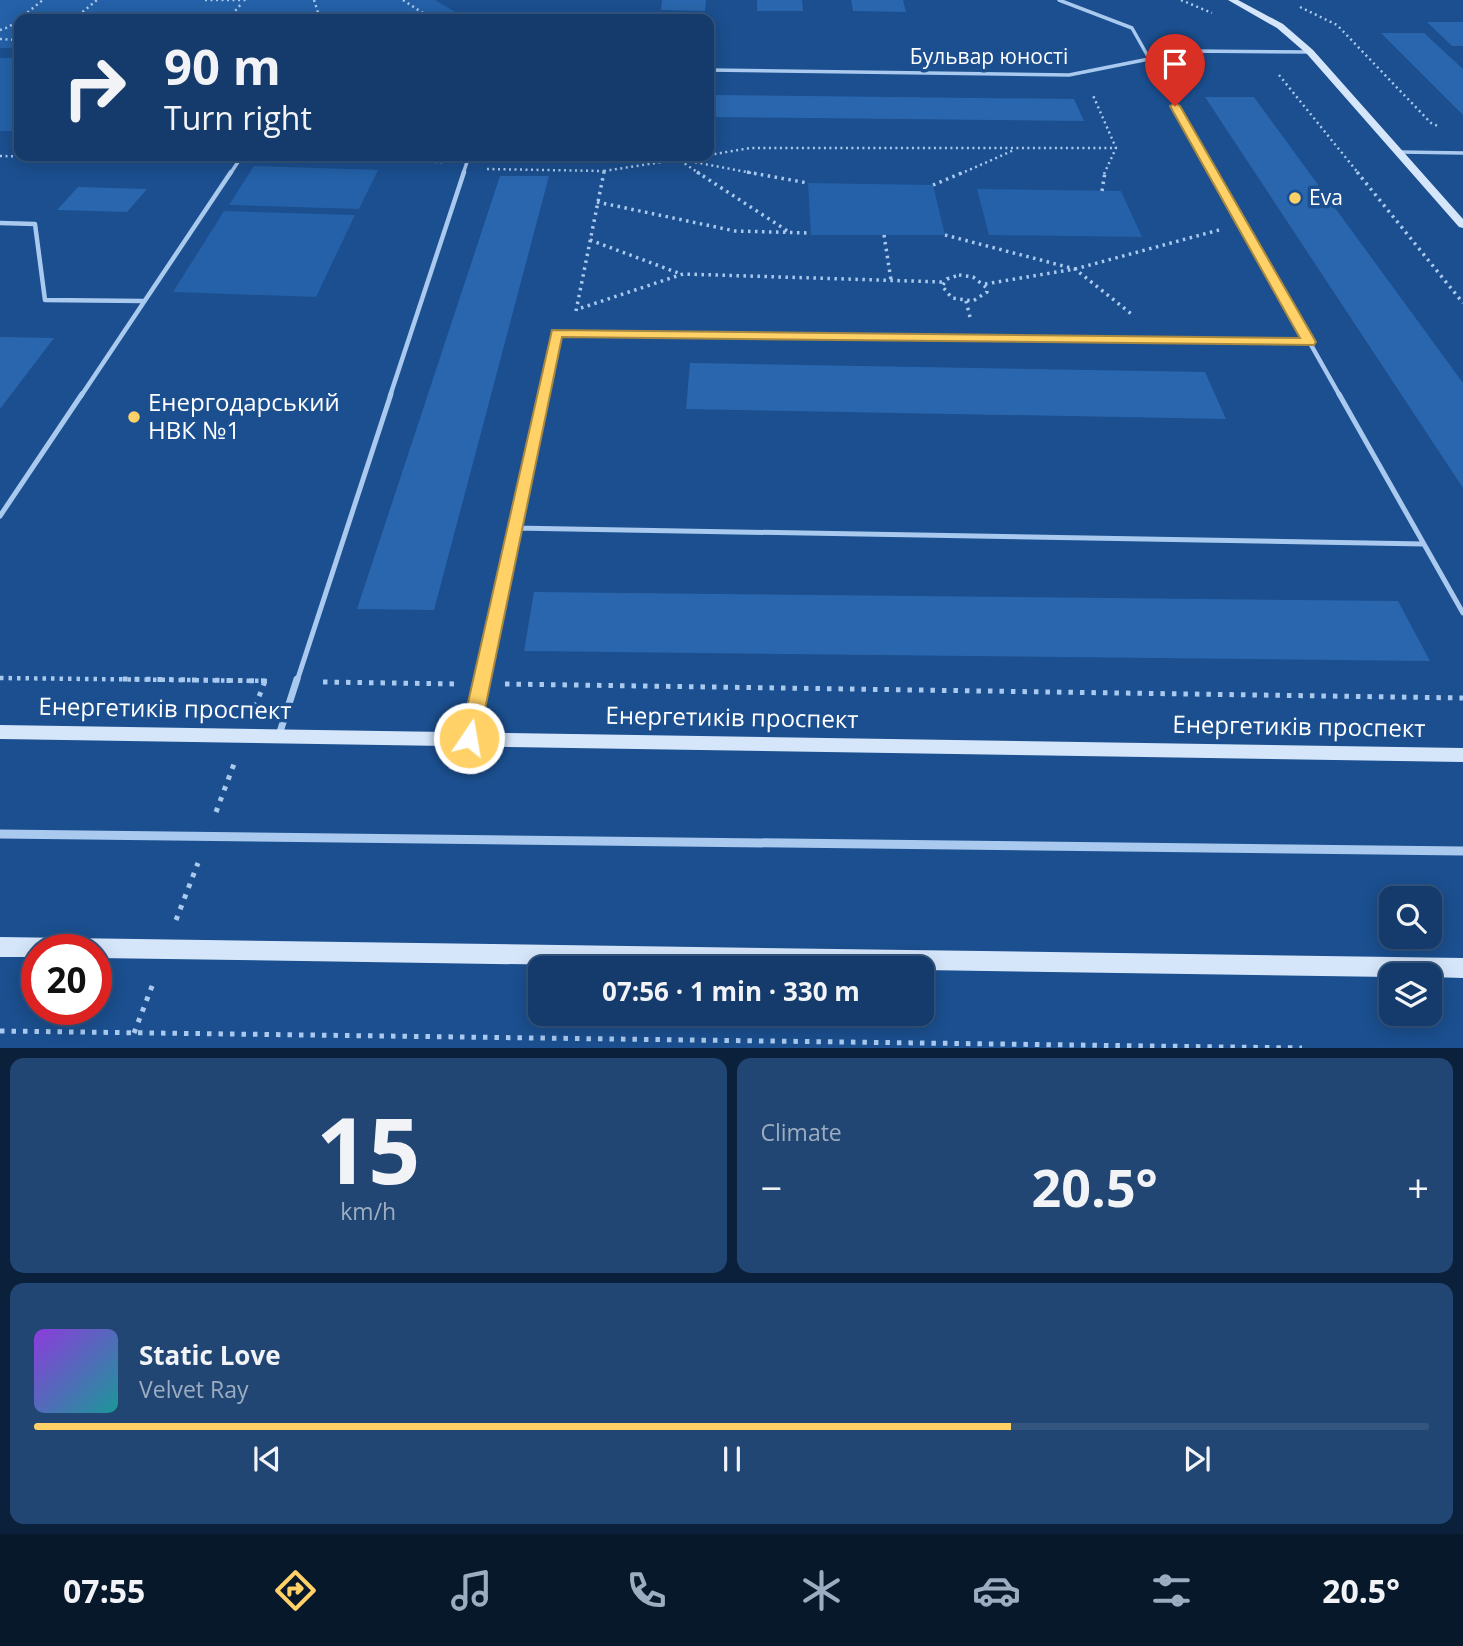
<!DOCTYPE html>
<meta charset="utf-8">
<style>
:root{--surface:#143b6b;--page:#214673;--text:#f1f3f6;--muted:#9dadc1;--line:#33557e;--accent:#ffd166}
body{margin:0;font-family:"Open Sans",sans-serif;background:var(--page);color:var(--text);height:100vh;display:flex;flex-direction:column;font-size:26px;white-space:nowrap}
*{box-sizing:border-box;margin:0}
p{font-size:23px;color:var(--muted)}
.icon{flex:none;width:38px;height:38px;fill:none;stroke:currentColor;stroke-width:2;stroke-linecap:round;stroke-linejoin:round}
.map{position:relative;height:1048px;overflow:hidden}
.panel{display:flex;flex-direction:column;gap:10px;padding:10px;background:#0b203b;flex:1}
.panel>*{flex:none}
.hud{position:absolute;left:14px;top:14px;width:700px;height:147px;border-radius:14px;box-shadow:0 4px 18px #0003,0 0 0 2px var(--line);background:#143b6b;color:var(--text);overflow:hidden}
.buttons{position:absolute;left:1379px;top:886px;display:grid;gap:14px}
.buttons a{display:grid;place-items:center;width:63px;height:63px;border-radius:14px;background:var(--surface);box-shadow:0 4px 18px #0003,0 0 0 2px var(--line);font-size:35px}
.speed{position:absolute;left:21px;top:934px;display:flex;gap:14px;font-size:35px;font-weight:700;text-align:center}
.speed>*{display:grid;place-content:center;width:91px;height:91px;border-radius:50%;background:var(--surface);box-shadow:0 4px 18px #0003,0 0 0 2px var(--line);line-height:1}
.speed .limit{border:10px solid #d22;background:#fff;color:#111}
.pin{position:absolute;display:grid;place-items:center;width:60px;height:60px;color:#fff;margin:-72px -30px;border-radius:50% 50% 50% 0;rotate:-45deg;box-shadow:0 0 7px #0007}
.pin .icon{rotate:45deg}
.me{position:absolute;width:77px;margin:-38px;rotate:12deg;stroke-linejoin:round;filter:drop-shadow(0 0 5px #0008)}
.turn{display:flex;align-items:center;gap:24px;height:147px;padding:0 35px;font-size:32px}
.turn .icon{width:91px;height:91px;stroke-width:2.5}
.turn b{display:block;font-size:49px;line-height:60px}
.big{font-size:52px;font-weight:700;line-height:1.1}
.panel .tile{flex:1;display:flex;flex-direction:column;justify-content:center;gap:10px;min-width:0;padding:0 24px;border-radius:14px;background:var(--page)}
.panel .dial{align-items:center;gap:0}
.dial b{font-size:91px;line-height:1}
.song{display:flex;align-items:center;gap:21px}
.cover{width:84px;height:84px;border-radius:10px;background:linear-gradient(135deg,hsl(270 70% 55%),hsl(180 70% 35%))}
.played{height:7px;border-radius:4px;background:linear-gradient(90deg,var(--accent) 70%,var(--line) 70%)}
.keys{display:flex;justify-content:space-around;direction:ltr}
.heat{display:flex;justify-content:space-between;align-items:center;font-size:38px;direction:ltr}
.panel .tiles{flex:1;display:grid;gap:10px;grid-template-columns:1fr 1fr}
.tile:last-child{grid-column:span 2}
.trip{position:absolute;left:528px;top:956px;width:406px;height:70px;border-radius:14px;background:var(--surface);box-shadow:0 4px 18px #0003,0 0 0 2px var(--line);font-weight:700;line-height:70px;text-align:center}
.tab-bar{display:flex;height:112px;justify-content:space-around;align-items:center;background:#08182b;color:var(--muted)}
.tab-bar .icon{width:49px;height:49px}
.tab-bar .current{color:var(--accent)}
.tab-bar b{font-size:32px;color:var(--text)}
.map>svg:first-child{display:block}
.green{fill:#2461a8}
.building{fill:#2a66ad}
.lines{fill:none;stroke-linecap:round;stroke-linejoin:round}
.path-far3{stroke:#a9c9ee;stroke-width:2.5;stroke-dasharray:2 3.5;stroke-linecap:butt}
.path-far2{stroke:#a9c9ee;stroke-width:3.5;stroke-dasharray:2.5 4.5;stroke-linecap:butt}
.path-far1{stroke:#a9c9ee;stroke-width:4.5;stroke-dasharray:3.5 5;stroke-linecap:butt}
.path{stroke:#a9c9ee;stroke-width:5;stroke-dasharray:4.5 7;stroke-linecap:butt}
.lane-far3{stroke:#a9c9ee;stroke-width:3.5}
.lane-far2{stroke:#a9c9ee;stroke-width:4.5}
.lane-far1{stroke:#a9c9ee;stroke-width:5}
.lane{stroke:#a9c9ee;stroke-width:7}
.street{stroke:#a9c9ee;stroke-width:9}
.secondary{fill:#d6e6fa;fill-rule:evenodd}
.route{fill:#ffd166;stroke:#a68842;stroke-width:2}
.poi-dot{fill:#ffd166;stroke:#1b4f8f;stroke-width:2.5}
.labels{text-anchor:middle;stroke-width:7;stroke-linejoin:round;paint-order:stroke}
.far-street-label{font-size:21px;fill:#fff;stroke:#1b4f8f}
.far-poi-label{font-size:21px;fill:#fff;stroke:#1b4f8f;text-anchor:start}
.poi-label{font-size:24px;fill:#fff;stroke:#1b4f8f;text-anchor:start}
.street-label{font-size:24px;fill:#fff;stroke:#1b4f8f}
</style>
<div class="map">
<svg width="1463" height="1048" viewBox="0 0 1463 1048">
<rect width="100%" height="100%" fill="#1b4f8f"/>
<!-- green -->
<path class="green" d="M0,0H435L467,19H19V48H0Z
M0,58H19V131H0Z
M254,166L378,170L359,209L229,205Z
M808,183L933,185L945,235H811Z
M977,189L1121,191L1142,237L989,235Z
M224,211L355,215L316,297L173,292Z"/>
<!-- building -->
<path class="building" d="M662,0H706L705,11L661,10Z
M757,0H802L803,11H757Z
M851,0H903L906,12L853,11Z
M1427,22H1463V46H1452Z
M1381,33H1424L1463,69V115Z
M709,95L1074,99L1084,121L709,117Z
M1205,97H1254L1463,383V488Z
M520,156H619L618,163L518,161Z
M500,176H549L434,610L357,609Z
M78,187L147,189L127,212L57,210Z
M0,337L54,338L0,409Z
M690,363L1205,372L1226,419L686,409Z
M534,592L1398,601L1430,661L524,651Z"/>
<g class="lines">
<!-- path-far3 -->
<path class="path-far3" d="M205,0H248
M314,0L320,19
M403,0L432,19
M1181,0L1212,13
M1300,7L1337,25L1431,123L1440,127
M74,19L97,0
M228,19L242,3
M0,30L9,27L43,0
M0,39L19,40
M1279,75L1359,174
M709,155L750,148H1116L1092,93
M0,156L210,160
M264,160L444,162
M487,169L604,171L603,174
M604,171L701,156
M700,174L678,159L757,174
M960,174L1014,150
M1104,174L1116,148"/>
<!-- path-far2 -->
<path class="path-far2" d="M697,172L789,232
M747,172L808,183
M1357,172L1463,303
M933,185L964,172
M1102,191L1105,172
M597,202L735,231L811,233
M884,235L891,280
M945,235L1075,269L1134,316
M590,240L681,274
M959,275L973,277L987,288V292L973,301L952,298L942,286L947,279Z
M985,284L1075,269L1219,230
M966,301L970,317
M581,308L683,274L943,282
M576,311L604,172"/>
<!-- path-far1 -->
<path class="path-far1" d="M0,678L272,681"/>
<!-- path -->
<path class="path" d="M123,679L272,681
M323,682L458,684
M505,684L1463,698
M255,707L265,681
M216,812L234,764
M176,920L198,863
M0,1031L1302,1048
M134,1033L154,981"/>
<!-- lane-far3 -->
<path class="lane-far3" d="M1059,0L1132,28L1214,174
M709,70L1069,75L1189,51L1310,52
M1401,152L1463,153
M230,174L242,156
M463,174L469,156"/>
<!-- lane-far2 -->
<path class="lane-far2" d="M1213,172L1340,396
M0,223L35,224L45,300L143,301
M81,396L231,172
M390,396L464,172
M543,396L556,333L1310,343"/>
<!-- lane-far1 -->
<path class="lane-far1" d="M1339,394L1463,613
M0,516L82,394
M514,528L1424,544
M297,681L391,394
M481,681L543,394"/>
<!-- lane -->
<path class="lane" d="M279,735L297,679
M469,738L482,679"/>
<!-- street -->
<path class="street" d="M0,834L1463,851"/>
<!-- secondary -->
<path class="secondary" d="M1228,0H1238L1283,24L1313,50L1463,219V228L1459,227L1307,54L1277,28Z
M0,725L1463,748V762L0,739Z
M0,937L1463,958V978L1430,977V975H1391V977L922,970V968H770L96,958V950H37V957H0Z"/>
</g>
<!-- route -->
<path class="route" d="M1175,103L1180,106L1316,342L1314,345L562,337L479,738L476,744L469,746L462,744L460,738L552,330L1300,338L1170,106Z"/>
<!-- markers -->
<g class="poi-dot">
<circle cx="1295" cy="198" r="7"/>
<circle cx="134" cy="417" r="7"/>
</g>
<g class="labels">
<!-- far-street labels -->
<g class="far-street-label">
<text x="989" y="64">Бульвар юності</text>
</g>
<!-- far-poi labels -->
<g class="far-poi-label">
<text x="1309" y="205">Eva</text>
</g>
<!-- poi labels -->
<g class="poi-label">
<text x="148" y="411">Енергодарський<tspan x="148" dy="28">НВК №1</tspan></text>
</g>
<!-- street labels -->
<g class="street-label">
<text transform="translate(165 709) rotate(1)" y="8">Енергетиків проспект</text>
<text transform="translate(732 718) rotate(1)" y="8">Енергетиків проспект</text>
<text transform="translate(1299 727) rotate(1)" y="8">Енергетиків проспект</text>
</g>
</g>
</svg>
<div class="buttons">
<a><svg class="icon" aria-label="search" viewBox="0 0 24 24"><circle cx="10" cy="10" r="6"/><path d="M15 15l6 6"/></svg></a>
<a><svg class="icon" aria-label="layers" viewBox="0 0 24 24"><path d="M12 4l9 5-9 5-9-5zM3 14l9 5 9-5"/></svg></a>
</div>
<div class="speed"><div class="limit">20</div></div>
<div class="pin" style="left:1175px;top:106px;background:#d93025"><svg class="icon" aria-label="arrive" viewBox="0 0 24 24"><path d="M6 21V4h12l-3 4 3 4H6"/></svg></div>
<svg class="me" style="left:469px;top:738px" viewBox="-20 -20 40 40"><circle r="17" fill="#ffd166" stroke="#fff" stroke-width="3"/><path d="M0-11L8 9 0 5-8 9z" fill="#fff"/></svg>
<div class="trip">07:56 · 1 min · 330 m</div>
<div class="hud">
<div class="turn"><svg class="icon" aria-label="right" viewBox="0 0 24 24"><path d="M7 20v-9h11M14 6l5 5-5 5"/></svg><div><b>90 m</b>Turn right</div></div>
</div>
</div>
<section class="panel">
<div class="tiles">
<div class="tile dial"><b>15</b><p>km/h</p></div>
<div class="tile"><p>Climate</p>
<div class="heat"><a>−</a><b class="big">20.5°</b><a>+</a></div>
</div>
<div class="tile">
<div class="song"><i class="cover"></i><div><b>Static Love</b><p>Velvet Ray</p></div></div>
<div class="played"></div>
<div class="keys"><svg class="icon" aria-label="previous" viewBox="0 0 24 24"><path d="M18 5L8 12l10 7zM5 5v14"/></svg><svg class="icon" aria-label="pause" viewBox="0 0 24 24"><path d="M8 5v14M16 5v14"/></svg><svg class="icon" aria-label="next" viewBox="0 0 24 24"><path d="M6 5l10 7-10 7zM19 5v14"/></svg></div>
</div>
</div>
</section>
<nav class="tab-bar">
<b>07:55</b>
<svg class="icon current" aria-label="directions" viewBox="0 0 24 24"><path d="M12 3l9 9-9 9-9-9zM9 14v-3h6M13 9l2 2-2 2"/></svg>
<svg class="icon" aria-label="music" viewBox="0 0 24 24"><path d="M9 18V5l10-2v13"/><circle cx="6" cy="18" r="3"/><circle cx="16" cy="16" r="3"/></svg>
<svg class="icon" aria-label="phone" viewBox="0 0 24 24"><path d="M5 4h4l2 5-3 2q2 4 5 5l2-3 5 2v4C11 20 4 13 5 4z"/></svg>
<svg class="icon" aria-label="climate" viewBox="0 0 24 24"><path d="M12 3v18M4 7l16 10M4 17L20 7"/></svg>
<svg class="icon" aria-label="car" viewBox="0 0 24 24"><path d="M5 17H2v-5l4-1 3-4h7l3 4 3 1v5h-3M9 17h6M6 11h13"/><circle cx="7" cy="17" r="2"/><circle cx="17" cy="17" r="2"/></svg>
<svg class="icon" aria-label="filters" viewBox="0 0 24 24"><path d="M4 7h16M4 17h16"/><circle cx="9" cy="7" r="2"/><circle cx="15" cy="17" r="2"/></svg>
<b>20.5°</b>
</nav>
